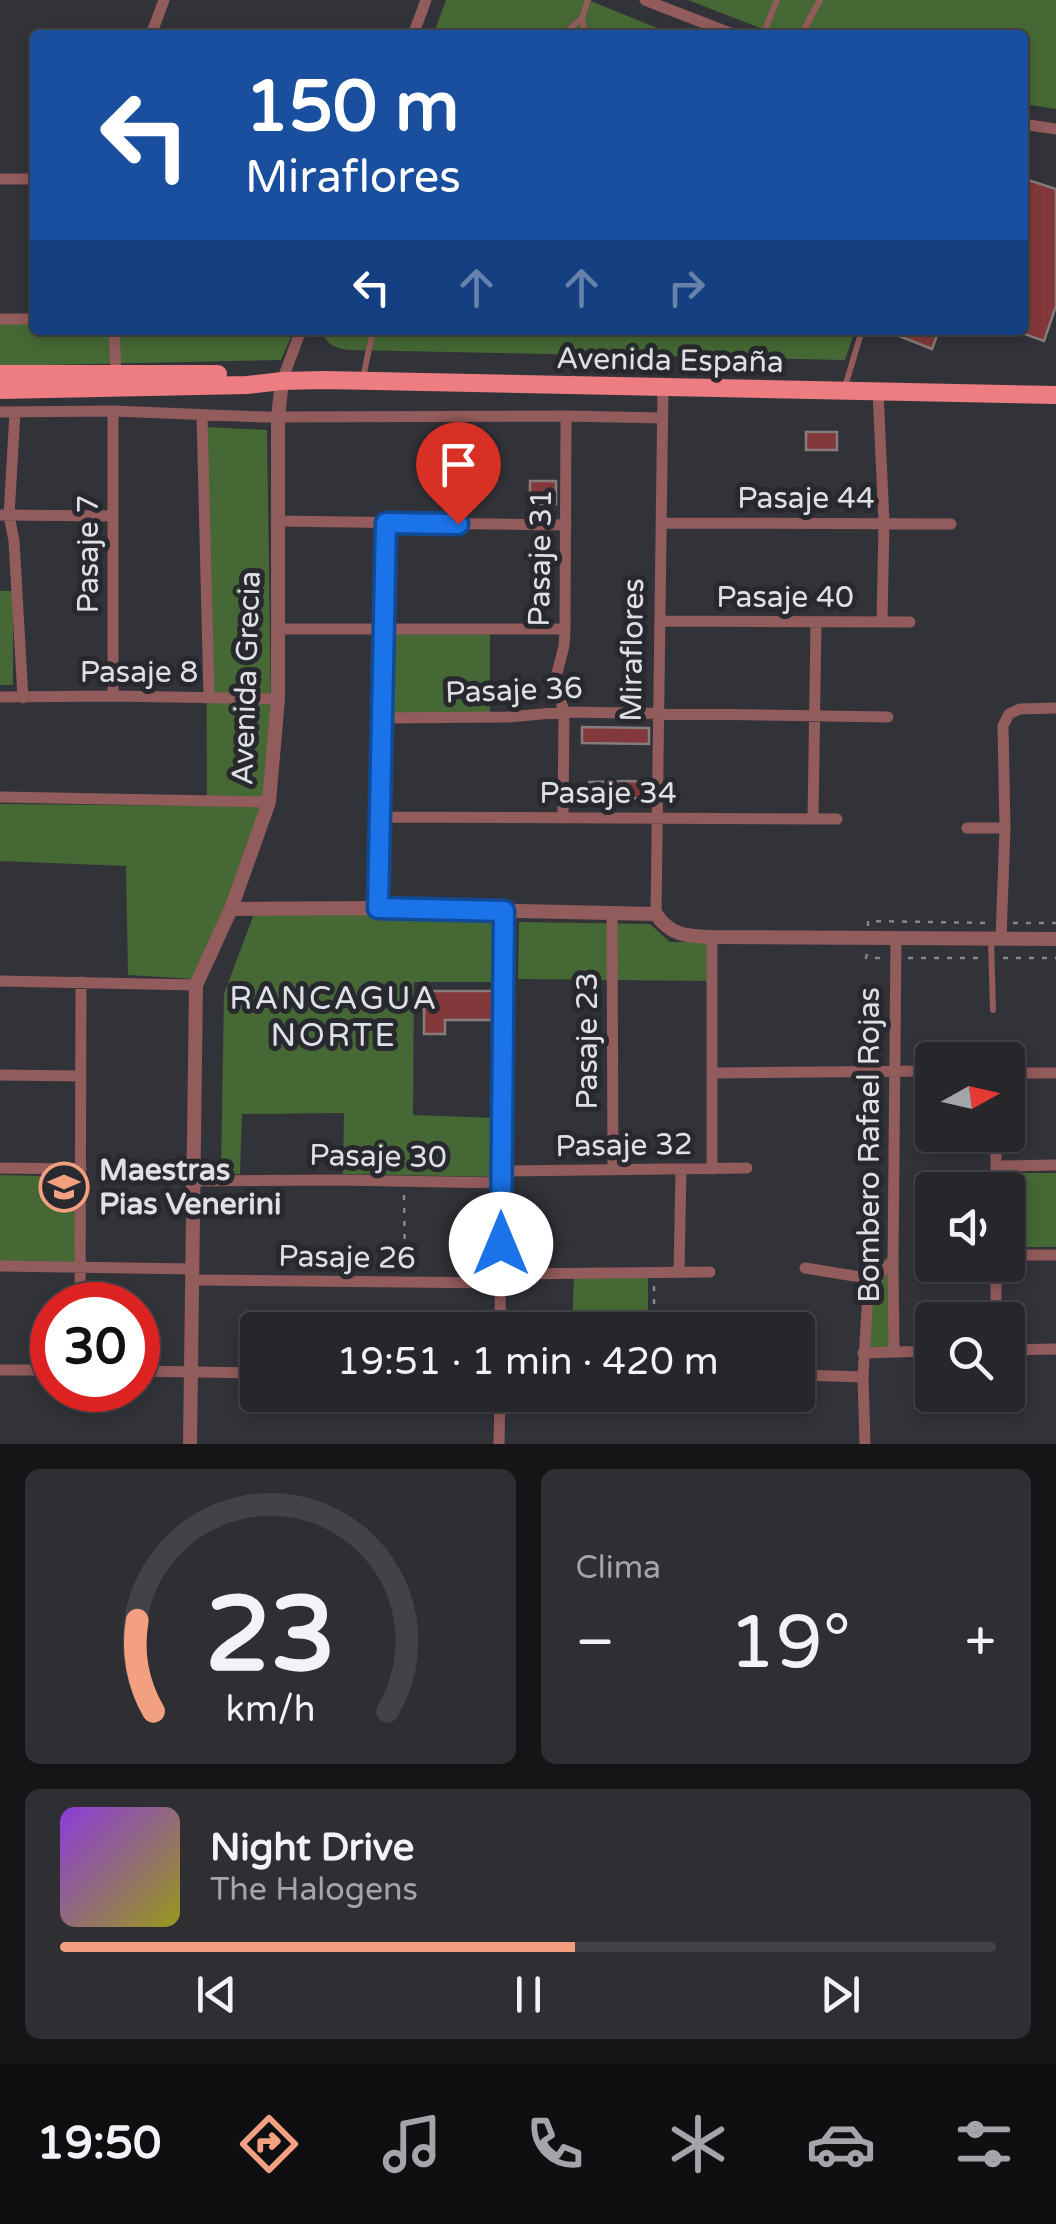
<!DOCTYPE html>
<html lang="es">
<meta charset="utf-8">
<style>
:root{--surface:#26262b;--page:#2e2e33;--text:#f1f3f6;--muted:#a4a5a9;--line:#424347;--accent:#f2a080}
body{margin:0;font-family:"Varela Round",sans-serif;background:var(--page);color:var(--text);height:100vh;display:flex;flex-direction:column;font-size:38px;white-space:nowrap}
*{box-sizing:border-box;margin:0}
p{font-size:32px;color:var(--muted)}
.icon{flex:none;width:55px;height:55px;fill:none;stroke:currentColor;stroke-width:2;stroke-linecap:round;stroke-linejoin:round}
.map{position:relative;height:1444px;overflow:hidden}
.drawer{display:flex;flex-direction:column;gap:25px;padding:25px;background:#151518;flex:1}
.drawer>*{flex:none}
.hud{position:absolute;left:30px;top:30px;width:998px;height:305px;border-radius:10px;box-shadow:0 5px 15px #0003,0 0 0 2px var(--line);background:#1a4fa0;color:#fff;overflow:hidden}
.needle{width:65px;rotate:82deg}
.buttons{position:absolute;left:915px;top:1042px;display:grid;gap:20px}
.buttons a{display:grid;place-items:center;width:110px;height:110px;border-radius:10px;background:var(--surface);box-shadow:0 5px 15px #0003,0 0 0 2px var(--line);font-size:50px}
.speed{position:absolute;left:30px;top:1282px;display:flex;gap:20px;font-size:50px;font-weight:700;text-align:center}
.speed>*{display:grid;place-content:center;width:130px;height:130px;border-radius:50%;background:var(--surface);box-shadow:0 5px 15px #0003,0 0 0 2px var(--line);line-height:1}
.speed .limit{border:15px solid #d22;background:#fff;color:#111}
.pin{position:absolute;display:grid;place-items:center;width:85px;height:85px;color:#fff;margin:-102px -42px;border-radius:50% 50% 50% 0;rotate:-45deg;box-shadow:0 0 10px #0007}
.pin .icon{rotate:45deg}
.me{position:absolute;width:110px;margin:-55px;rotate:0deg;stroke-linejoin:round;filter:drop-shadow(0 0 8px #0008)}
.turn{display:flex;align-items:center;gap:35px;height:210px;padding:0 50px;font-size:45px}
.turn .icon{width:130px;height:130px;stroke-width:2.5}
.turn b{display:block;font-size:70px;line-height:85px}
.lanes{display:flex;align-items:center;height:95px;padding:0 50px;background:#0003;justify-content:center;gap:50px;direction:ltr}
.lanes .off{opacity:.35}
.big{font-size:75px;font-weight:600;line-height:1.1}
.drawer .tile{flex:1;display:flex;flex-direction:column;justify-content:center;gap:15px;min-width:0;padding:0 35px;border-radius:15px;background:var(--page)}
.drawer .dial{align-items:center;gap:0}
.dial svg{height:260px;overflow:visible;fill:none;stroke:var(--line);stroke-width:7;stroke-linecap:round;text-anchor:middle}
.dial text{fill:var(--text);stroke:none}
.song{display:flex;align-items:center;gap:30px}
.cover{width:120px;height:120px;border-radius:15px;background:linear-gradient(135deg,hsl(270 70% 55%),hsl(60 70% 35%))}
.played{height:10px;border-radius:5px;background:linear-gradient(90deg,var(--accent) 55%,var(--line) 55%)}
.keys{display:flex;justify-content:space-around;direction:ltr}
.heat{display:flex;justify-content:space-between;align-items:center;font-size:55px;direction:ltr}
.drawer .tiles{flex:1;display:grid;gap:25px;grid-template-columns:1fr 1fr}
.tile:last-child{grid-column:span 2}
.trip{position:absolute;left:240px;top:1312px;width:575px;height:100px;border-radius:10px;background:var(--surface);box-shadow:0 5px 15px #0003,0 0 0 2px var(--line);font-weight:600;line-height:100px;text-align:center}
.tab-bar{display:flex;height:160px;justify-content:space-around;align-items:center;background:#0f0f11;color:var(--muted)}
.tab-bar .icon{width:70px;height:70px}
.tab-bar .active{color:var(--accent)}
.tab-bar b{font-size:45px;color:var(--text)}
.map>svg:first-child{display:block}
.green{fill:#456834}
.building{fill:#83383b;stroke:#867c7c;stroke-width:2.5}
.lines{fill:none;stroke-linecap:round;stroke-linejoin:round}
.path{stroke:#86878c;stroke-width:2.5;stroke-dasharray:5 8;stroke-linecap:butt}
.service{stroke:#925b5c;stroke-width:6}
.minor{stroke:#925b5c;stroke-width:11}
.tertiary{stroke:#925b5c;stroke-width:14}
.primary{stroke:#ee7d82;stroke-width:18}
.route-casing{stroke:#114b97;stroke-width:25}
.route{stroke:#1a73e8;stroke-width:18}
.labels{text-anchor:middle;stroke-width:10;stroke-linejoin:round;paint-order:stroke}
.street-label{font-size:30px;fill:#dfe0e4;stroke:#28292f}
.poi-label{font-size:30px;font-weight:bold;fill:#dfe0e4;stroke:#28292f;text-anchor:start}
.neighbourhood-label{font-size:32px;letter-spacing:2.5px;fill:#dfe1e9;stroke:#28292f}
</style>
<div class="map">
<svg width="1056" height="1444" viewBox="0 0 1056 1444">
<rect width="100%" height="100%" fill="#323339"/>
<!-- green -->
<path class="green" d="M446,0H588L675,35H433Z
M688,0H1056V109L1023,104L1022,35H778Z
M0,314H35V330H294L281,360L0,366Z
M321,330H855L845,360L351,350C335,349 327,345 321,330Z
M206,427L267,430L271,709L265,798L229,907L194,979L128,975L126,866L0,861V804L207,806Z
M0,591H13V685H0Z
M388,631L490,633V717H387Z
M378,913L498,917L497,982H414L413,1115L496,1118V1177L343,1174L344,1113L242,1114L240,1174H221L224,994L254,914Z
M519,922L650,924L670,942H707V981L518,979Z
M1004,1173H1056V1247H1008V1190H1004Z
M0,1175L77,1177L76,1266L0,1264Z
M894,1254L892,1352L864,1353L868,1273L873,1265Z
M648,1272V1330H572L574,1273Z"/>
<!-- building -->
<path class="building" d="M1022,178L1056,189V306L1044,341L1022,333Z
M884,330H939L932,349Z
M806,432H837V450H806Z
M530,481H556V504H530Z
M582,727L649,728V744L582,743Z
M629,781L648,782V798L589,799V782Z
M424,991H493V1020H445V1034H424Z"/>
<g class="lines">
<!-- path -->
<path class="path" d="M1013,923H1056
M868,926V921L990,923
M867,954L866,958H885
M908,958H980
M1003,958H1056
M404,1195L405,1267
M654,1330V1284"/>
<!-- service -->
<path class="service" d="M582,19L585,35
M563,35L582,18L588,0
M763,35L777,0
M801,35L820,0
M363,378L373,330
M844,390L862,330
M991,940L993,1010"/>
<!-- minor -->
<path class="minor" d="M645,0L735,35
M151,35L164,0
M413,35L426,0
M1022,124L1056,129
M0,179H35
M0,319H35
M114,330L116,374
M282,381L301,330
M878,392L884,522L882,622
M0,412L113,411L265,417L566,416L662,418
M15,413L9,515L14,541L23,698
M202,415L209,698
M0,515L113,516
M277,521L566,525
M661,523L951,524
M660,621L910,622
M277,629H565
M113,696V411
M0,697L113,696L278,699
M381,718L507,717L564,712L888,717
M0,797L269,802
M380,817L837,819
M563,818L564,712L555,681L564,646L565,629L566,416
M813,819L816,622
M967,828H1005
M378,908L386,523
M612,913L613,1170
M656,914L663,387
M1001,938L1005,828L1003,726L1009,714L1020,709L1056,708
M0,981L196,985
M714,1073L932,1071
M1008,1073H1056
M0,1075L81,1076
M996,1135V1190
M996,1166L1056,1165
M0,1168L81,1169
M712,1169V937
M501,1171L747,1168
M194,1181L338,1180L501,1183
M1008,1255H1056
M996,1265V1320
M0,1266L193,1269
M805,1268L873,1279
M679,1272L681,1169
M501,1274L710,1272
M193,1280L501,1283
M80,1305L81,982
M500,1330L503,911
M1008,1350L1056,1349
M894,1352L893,1262L896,938
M863,1353L932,1351
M0,1370H52
M138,1371L258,1373
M798,1375L863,1377
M499,1444L500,1395
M865,1444L863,1377L868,1292L873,1279L893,1262"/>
<!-- tertiary -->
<path class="tertiary" d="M231,909L378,908L656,914C670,936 688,936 712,937L1056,939
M190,1444L196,985L231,909L269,802L278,699V417L282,381"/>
<!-- primary -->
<path class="primary" d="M0,374H218
M0,390L247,385L282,381L325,380L1056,395"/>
</g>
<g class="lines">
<!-- route casing -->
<g class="route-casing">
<path id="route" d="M458,524L386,523L378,908L504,911L501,1244"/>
</g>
<!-- route -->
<use href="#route" class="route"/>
</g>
<!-- icons -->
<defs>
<g id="school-ring" transform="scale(2.5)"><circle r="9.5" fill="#28292f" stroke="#f2a080" stroke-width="1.5"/><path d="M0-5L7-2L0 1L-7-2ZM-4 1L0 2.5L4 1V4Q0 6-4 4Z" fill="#f2a080"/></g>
</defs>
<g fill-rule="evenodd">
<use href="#school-ring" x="64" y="1187"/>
</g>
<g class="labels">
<!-- street labels -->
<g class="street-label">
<text transform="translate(670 360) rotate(1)" y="10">Avenida España</text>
<text x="806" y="508">Pasaje 44</text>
<text transform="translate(88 554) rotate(-90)" y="10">Pasaje 7</text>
<text transform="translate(540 558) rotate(-89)" y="10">Pasaje 31</text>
<text x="785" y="607">Pasaje 40</text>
<text transform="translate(632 650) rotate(-89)" y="10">Miraflores</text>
<text x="139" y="682">Pasaje 8</text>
<text transform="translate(246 678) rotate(-88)" y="10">Avenida Grecia</text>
<text transform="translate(514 690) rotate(-2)" y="10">Pasaje 36</text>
<text x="608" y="803">Pasaje 34</text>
<text transform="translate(587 1041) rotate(-90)" y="10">Pasaje 23</text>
<text transform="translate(624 1145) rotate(-1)" y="10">Pasaje 32</text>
<text transform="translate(869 1145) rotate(-90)" y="10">Bombero Rafael Rojas</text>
<text transform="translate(378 1156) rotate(1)" y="10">Pasaje 30</text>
<text transform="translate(347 1257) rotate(1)" y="10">Pasaje 26</text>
</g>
<!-- poi labels -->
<g class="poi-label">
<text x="99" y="1180">Maestras<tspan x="99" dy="34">Pias Venerini</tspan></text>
</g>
<!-- neighbourhood labels -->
<g class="neighbourhood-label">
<text x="334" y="1009">RANCAGUA<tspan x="334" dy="37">NORTE</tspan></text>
</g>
</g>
</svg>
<div class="buttons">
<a><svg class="needle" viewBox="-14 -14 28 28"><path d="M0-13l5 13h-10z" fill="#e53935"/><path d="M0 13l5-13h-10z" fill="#a4a5a9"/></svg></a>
<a><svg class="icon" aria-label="sound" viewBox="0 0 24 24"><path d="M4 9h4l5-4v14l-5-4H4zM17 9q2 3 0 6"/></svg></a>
<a><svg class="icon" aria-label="search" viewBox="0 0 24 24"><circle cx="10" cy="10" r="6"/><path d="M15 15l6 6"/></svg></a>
</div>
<div class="speed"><div class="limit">30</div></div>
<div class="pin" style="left:458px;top:524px;background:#d93025"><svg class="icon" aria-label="arrive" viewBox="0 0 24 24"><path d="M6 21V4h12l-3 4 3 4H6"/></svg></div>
<svg class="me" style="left:501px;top:1244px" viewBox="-20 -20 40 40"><circle r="19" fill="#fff"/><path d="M0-13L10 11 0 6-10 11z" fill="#1a73e8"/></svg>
<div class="trip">19:51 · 1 min · 420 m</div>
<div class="hud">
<div class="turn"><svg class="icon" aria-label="left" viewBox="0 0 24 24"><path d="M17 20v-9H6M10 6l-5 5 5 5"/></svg><div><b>150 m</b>Miraflores</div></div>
<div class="lanes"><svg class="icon" aria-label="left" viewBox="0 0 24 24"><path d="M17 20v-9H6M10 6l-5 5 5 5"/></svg><svg class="icon off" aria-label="ahead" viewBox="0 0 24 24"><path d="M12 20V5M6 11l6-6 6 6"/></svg><svg class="icon off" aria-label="ahead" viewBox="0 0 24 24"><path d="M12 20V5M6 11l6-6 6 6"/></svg><svg class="icon off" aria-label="right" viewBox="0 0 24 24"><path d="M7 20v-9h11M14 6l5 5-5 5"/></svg></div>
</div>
</div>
<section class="drawer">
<div class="tiles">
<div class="tile dial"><svg viewBox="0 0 100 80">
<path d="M14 69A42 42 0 1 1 86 69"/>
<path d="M14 69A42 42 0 0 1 9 41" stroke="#f2a080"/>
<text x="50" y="56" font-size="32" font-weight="700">23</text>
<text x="50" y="72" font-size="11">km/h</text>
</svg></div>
<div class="tile"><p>Clima</p>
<div class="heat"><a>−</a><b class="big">19°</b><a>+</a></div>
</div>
<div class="tile">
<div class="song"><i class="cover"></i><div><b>Night Drive</b><p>The Halogens</p></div></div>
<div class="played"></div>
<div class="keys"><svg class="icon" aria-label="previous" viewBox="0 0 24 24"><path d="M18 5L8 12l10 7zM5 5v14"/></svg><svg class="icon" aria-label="pause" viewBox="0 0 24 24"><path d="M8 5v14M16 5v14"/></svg><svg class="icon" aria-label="next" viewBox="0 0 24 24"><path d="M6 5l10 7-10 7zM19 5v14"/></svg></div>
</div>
</div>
</section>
<nav class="tab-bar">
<b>19:50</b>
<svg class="icon active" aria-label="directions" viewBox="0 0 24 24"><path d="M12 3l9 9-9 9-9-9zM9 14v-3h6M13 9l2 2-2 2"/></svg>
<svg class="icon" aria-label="music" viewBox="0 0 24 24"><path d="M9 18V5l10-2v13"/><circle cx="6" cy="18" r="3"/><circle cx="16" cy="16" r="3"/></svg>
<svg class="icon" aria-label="phone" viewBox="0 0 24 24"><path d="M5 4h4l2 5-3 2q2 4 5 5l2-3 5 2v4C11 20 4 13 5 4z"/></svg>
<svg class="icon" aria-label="climate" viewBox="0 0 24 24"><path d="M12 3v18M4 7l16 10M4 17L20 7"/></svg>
<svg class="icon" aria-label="car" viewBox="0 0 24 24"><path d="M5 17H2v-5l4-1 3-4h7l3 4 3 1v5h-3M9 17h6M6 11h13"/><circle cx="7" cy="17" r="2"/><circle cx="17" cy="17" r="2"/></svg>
<svg class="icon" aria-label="filters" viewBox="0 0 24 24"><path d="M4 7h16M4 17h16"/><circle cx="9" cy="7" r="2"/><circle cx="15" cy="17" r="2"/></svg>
</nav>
